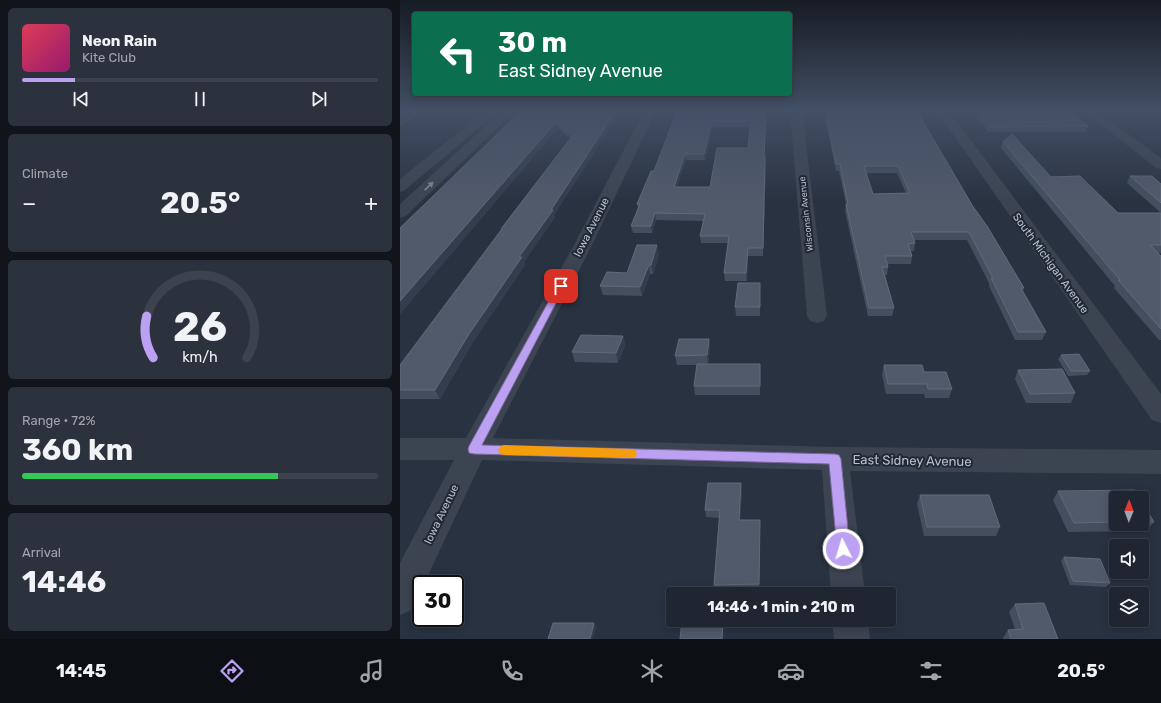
<!DOCTYPE html>
<meta charset="utf-8">
<style>
:root{--surface:#1f2631;--page:#2c323d;--text:#f1f3f6;--muted:#a1a5ab;--line:#3c434d;--accent:#bca0f2}
body{margin:0;font-family:Rubik,sans-serif;background:var(--page);color:var(--text);height:100vh;display:flex;flex-direction:column;font-size:15px;white-space:nowrap}
*{box-sizing:border-box;margin:0}
p{font-size:13px;color:var(--muted)}
.icon{flex:none;width:22px;height:22px;fill:none;stroke:currentColor;stroke-width:2;stroke-linecap:round;stroke-linejoin:round}
.map{position:relative;flex:1;overflow:hidden}
.panel{display:flex;flex-direction:column;gap:8px;padding:8px;background:#11151b;width:400px}
.panel>*{flex:none}
.top-card{position:absolute;left:12px;top:12px;width:380px;height:84px;border-radius:4px;box-shadow:0 2px 10px #0003,0 0 0 1px var(--line);background:#0b6e4f;color:#fff;overflow:hidden}
.needle{width:26px;rotate:1deg}
.tools{position:absolute;left:709px;top:491px;display:grid;gap:8px}
.tools a{display:grid;place-items:center;width:40px;height:40px;border-radius:4px;background:var(--surface);box-shadow:0 2px 10px #0003,0 0 0 1px var(--line);font-size:20px}
.speed{position:absolute;left:12px;top:575px;display:flex;gap:8px;font-size:20px;font-weight:700;text-align:center}
.speed>*{display:grid;place-content:center;width:52px;height:52px;border-radius:50%;background:var(--surface);box-shadow:0 2px 10px #0003,0 0 0 1px var(--line);line-height:1}
.speed .limit{border:2px solid #111;border-radius:6px;background:#fff;color:#111}
.pin{position:absolute;display:grid;place-items:center;width:34px;height:34px;color:#fff;margin:-17px;border-radius:8px;box-shadow:0 2px 6px #0006}
.me{position:absolute;width:44px;margin:-22px;rotate:355deg;stroke-linejoin:round;filter:drop-shadow(0 0 3px #0008)}
.turn{display:flex;align-items:center;gap:14px;height:84px;padding:0 20px;font-size:18px}
.turn .icon{width:52px;height:52px;stroke-width:2.5}
.turn b{display:block;font-size:28px;line-height:34px}
.big{font-size:30px;font-weight:700;line-height:1.1}
.panel .card{flex:1;display:flex;flex-direction:column;justify-content:center;gap:6px;min-width:0;padding:0 14px;border-radius:6px;background:var(--page)}
.panel .dial{align-items:center;gap:0}
.dial svg{height:104px;overflow:visible;fill:none;stroke:var(--line);stroke-width:7;stroke-linecap:round;text-anchor:middle}
.dial text{fill:var(--text);stroke:none}
.song{display:flex;align-items:center;gap:12px}
.cover{width:48px;height:48px;border-radius:6px;background:linear-gradient(135deg,hsl(350 70% 55%),hsl(320 70% 35%))}
.played{height:4px;border-radius:2px;background:linear-gradient(90deg,var(--accent) 15%,var(--line) 15%)}
.keys{display:flex;justify-content:space-around;direction:ltr}
.heat{display:flex;justify-content:space-between;align-items:center;font-size:22px;direction:ltr}
.charge{height:6px;border-radius:3px;background:linear-gradient(90deg,#34c759 72%,var(--line) 0)}
.trip{position:absolute;left:266px;top:587px;width:230px;height:40px;border-radius:4px;background:var(--surface);box-shadow:0 2px 10px #0003,0 0 0 1px var(--line);font-weight:700;line-height:40px;text-align:center}
.tabs{display:flex;height:64px;justify-content:space-around;align-items:center;background:#0c0f14;color:var(--muted)}
.tabs .icon{width:28px;height:28px}
.tabs .selected{color:var(--accent)}
.tabs b{font-size:18px;color:var(--text)}
main{display:flex;flex:1;min-height:0}
.map>svg:first-child{display:block}
.lines{fill:none;stroke-linecap:round;stroke-linejoin:round}
.service{fill:#3d4451;fill-rule:evenodd}
.minor{fill:#3d4451;fill-rule:evenodd}
.tertiary{fill:#3d4451;fill-rule:evenodd}
.wall{fill:#444e5f;fill-rule:evenodd}
.shaded-wall{fill:#343d4e}
.building{fill:#515a6b;stroke:#616a7a;fill-rule:evenodd}
.oneway{fill:#828894}
.route{fill:#bca0f2;stroke:#7a689d}
.slow{fill:#f59e0b}
.labels{text-anchor:middle;stroke-width:4;stroke-linejoin:round;paint-order:stroke}
.far-street-label{font-size:9px;fill:#babfcb;stroke:#212936}
.street-label{font-size:11px;fill:#babfcb;stroke:#212936}
.near-street-label{font-size:13px;fill:#babfcb;stroke:#212936}
</style>
<main>
<section class="panel">
<div class="card">
<div class="song"><i class="cover"></i><div><b>Neon Rain</b><p>Kite Club</p></div></div>
<div class="played"></div>
<div class="keys"><svg class="icon" aria-label="previous" viewBox="0 0 24 24"><path d="M18 5L8 12l10 7zM5 5v14"/></svg><svg class="icon" aria-label="pause" viewBox="0 0 24 24"><path d="M8 5v14M16 5v14"/></svg><svg class="icon" aria-label="next" viewBox="0 0 24 24"><path d="M6 5l10 7-10 7zM19 5v14"/></svg></div>
</div>
<div class="card"><p>Climate</p>
<div class="heat"><a>−</a><b class="big">20.5°</b><a>+</a></div>
</div>
<div class="card dial"><svg viewBox="0 0 100 80">
<path d="M14 69A42 42 0 1 1 86 69"/>
<path d="M14 69A42 42 0 0 1 9 37" stroke="#bca0f2"/>
<text x="50" y="56" font-size="32" font-weight="700">26</text>
<text x="50" y="72" font-size="11">km/h</text>
</svg></div>
<div class="card"><p>Range · 72%</p><b class="big">360 km</b><div class="charge"></div></div>
<div class="card"><p>Arrival</p><b class="big">14:46</b></div>
</section>
<div class="map">
<svg width="761" height="639" viewBox="0 0 761 639">
<rect width="100%" height="100%" fill="#293241"/>
<g class="lines">
<!-- service -->
<path class="service" d="M15,111H22L0,127V122Z"/>
<!-- minor -->
<path class="minor" d="M102,111H115L6,216L0,218V204Z
M244,111H256L192,245L93,438L435,447L761,450V474L450,471L465,594H431L422,470L82,460L24,584H21V591L12,610L0,615V563L54,460H0V438H66L174,245Z
M390,111H402L427,316L424,321L417,323L410,321L407,316Z
M537,111H549L761,394V423L752,420Z
M684,111H697L761,158V169L756,168Z
M432,620H468L470,639H434Z"/>
<!-- tertiary -->
<path class="tertiary" d="M85,111H99L5,190L0,192V179Z"/>
</g>
<!-- wall -->
<path class="wall" d="M121,111H221L154,215L155,217L124,262L125,265L73,342L40,399H0V365L101,230V229L171,139L158,128L0,314V228Z
M277,111H367L364,157H365L366,163L363,256H348L347,281H325L324,273L328,243H301L300,236L303,221L256,220L252,233H233L231,226L238,209L237,204L254,171ZM313,127H350L348,148L310,187H277L286,160H305Z
M424,111H517L572,205L624,288L623,291L646,332L642,340H615L589,286V283L567,240H514L515,243L514,251H511L512,256L511,264H488V267L487,275H485L494,308L492,316H468L445,211L446,204L439,171H436ZM466,173H497L506,193L473,194Z
M571,111H670L688,126L686,132H588Z
M603,142L651,177L718,213H761L727,183L730,176L761,184V253H758L761,256V340H759L714,288L715,286L601,148Z
M259,254L253,274H250L242,296L203,295L200,286L227,273Z
M360,292V316H336L335,307Z
M223,336L225,345L218,363L175,362L172,352Z
M309,339L310,348L308,364H360V395H295L294,386L297,365H277L275,356Z
M661,355L690,371L687,375L668,376L658,359Z
M484,365L524,372L552,389L549,398H525L524,394H486L482,374Z
M618,370L675,393L671,403H626L615,379Z
M341,483L342,491L340,520L360,527V592L315,593L314,585L319,518L306,517L305,510Z
M658,491L716,498V524H742V502L754,522L746,531L668,532L653,500Z
M520,495L600,527L596,536H524L517,504Z
M664,557L710,583L706,587L670,585L661,561Z
M615,604L658,639H603V638L608,630L615,629L609,612Z"/>
<!-- shaded-wall -->
<path class="shaded-wall" d="M0,111H9L0,117Z
M216,111H221L154,215L155,217L124,262L125,265L73,342L40,399L35,390L69,334L119,257Z
M366,111H367L364,163V157Z
M312,121L313,127L305,160L304,154Z
M156,122L158,128L0,314V301Z
M285,154L286,160L275,194L274,187Z
M365,157L366,163L363,256V248Z
M255,213L256,220L252,233L251,226Z
M257,245L259,254L253,274L251,265Z
M348,248V256L347,281L346,273Z
M249,265L250,274L242,296L240,287Z
M223,336L225,345L218,363L216,353Z
M309,339L310,348L308,365L307,355Z
M360,364L361,373L360,395Z
M341,483L342,491L339,528V520Z
M360,520V592L359,584Z
M323,620H324V622L323,639H322Z
M194,623L196,627L193,639H190Z"/>
<!-- building -->
<path class="building" d="M121,111H216L151,210H153L119,257H122L69,334L35,390H0V365L102,229H101L173,135L156,122L0,301V228Z
M277,111H366L364,157H365L363,248H348L346,273H324L329,236H300L305,214L255,213L251,226H231L240,204H237L251,171H254ZM312,121H351L348,148H317L310,187H274L285,154H304Z
M425,111H517L572,205L587,226L624,288H621L646,332H618L591,278H593L569,232H511L515,243L508,244L512,256H485L488,267H482L494,308H469L446,204H448L440,164H436ZM464,166H498L510,193L473,194Z
M577,111H670L688,126L590,127Z
M612,134L651,177L680,176L718,213H761V245H750L761,256V329L718,280H720L603,142Z
M730,176H752L761,184V203Z
M237,245H257L251,265H249L240,287L200,286L207,272L227,273Z
M338,283H360V307H335Z
M181,335L223,336L216,353L172,352Z
M279,339H309L307,355L275,356Z
M679,354L690,371H671L661,355Z
M297,364H360V386H294Z
M484,365H522L524,372H546L552,389H528L527,384H488Z
M662,369L675,393L630,394L618,370Z
M308,483H341L339,520H360L359,584L314,585L320,510H305Z
M735,490L740,498H716V522L674,523L658,491Z
M520,495H589L600,527H527Z
M742,502L754,522H742Z
M664,557L700,559L710,583L673,581Z
M644,603L658,639H611L608,630L623,629L615,604Z
M282,620H323L322,639H280Z
M153,623H194L190,639H148Z"/>
<!-- one-way arrows -->
<defs><path id="oneway-solid" d="M-6-.8H1V-3.2L6.5 0L1 3.2V.8H-6Z"/></defs>
<use class="oneway" href="#oneway-solid" transform="translate(29 186) rotate(-43)"/>
<!-- sky -->
<linearGradient id="sky" x2="0" y2="1"><stop stop-color="#171c24"/><stop offset="0.55" stop-color="#434f65"/><stop offset="1" stop-color="#434f65" stop-opacity="0"/></linearGradient>
<rect width="761" height="201" fill="url(#sky)"/>
<!-- route -->
<path class="route" d="M161,283L165,286L82,445L435,454L439,455L441,459L450,549L448,554L443,556L439,554L437,549L429,464L74,454L69,453L68,449L69,446L157,286Z"/>
<!-- slow -->
<path class="slow" d="M104,445L231,449L235,450L237,454L235,457L231,458L104,455L100,454L98,450L100,447Z"/>
<g class="labels">
<!-- far-street labels -->
<g class="far-street-label">
<text transform="translate(406 214) rotate(-96)" y="3">Wisconsin Avenue</text>
</g>
<!-- street labels -->
<g class="street-label">
<text transform="translate(191 227) rotate(-63)" y="4">Iowa Avenue</text>
<text transform="translate(651 263) rotate(54)" y="4">South Michigan Avenue</text>
<text transform="translate(41 514) rotate(-64)" y="4">Iowa Avenue</text>
</g>
<!-- near-street labels -->
<g class="near-street-label">
<text transform="translate(512 460) rotate(1)" y="5">East Sidney Avenue</text>
</g>
</g>
</svg>
<div class="tools">
<a><svg class="needle" viewBox="-14 -14 28 28"><path d="M0-13l5 13h-10z" fill="#e53935"/><path d="M0 13l5-13h-10z" fill="#a1a5ab"/></svg></a>
<a><svg class="icon" aria-label="sound" viewBox="0 0 24 24"><path d="M4 9h4l5-4v14l-5-4H4zM17 9q2 3 0 6"/></svg></a>
<a><svg class="icon" aria-label="layers" viewBox="0 0 24 24"><path d="M12 4l9 5-9 5-9-5zM3 14l9 5 9-5"/></svg></a>
</div>
<div class="speed"><div class="limit">30</div></div>
<div class="pin" style="left:161px;top:286px;background:#d93025"><svg class="icon" aria-label="arrive" viewBox="0 0 24 24"><path d="M6 21V4h12l-3 4 3 4H6"/></svg></div>
<svg class="me" style="left:443px;top:549px" viewBox="-20 -20 40 40"><circle r="17" fill="#bca0f2" stroke="#fff" stroke-width="3"/><path d="M0-11L8 9 0 5-8 9z" fill="#fff"/></svg>
<div class="trip">14:46 · 1 min · 210 m</div>
<div class="top-card">
<div class="turn"><svg class="icon" aria-label="left" viewBox="0 0 24 24"><path d="M17 20v-9H6M10 6l-5 5 5 5"/></svg><div><b>30 m</b>East Sidney Avenue</div></div>
</div>
</div>
</main>
<nav class="tabs">
<b>14:45</b>
<svg class="icon selected" aria-label="directions" viewBox="0 0 24 24"><path d="M12 3l9 9-9 9-9-9zM9 14v-3h6M13 9l2 2-2 2"/></svg>
<svg class="icon" aria-label="music" viewBox="0 0 24 24"><path d="M9 18V5l10-2v13"/><circle cx="6" cy="18" r="3"/><circle cx="16" cy="16" r="3"/></svg>
<svg class="icon" aria-label="phone" viewBox="0 0 24 24"><path d="M5 4h4l2 5-3 2q2 4 5 5l2-3 5 2v4C11 20 4 13 5 4z"/></svg>
<svg class="icon" aria-label="climate" viewBox="0 0 24 24"><path d="M12 3v18M4 7l16 10M4 17L20 7"/></svg>
<svg class="icon" aria-label="car" viewBox="0 0 24 24"><path d="M5 17H2v-5l4-1 3-4h7l3 4 3 1v5h-3M9 17h6M6 11h13"/><circle cx="7" cy="17" r="2"/><circle cx="17" cy="17" r="2"/></svg>
<svg class="icon" aria-label="filters" viewBox="0 0 24 24"><path d="M4 7h16M4 17h16"/><circle cx="9" cy="7" r="2"/><circle cx="15" cy="17" r="2"/></svg>
<b>20.5°</b>
</nav>
